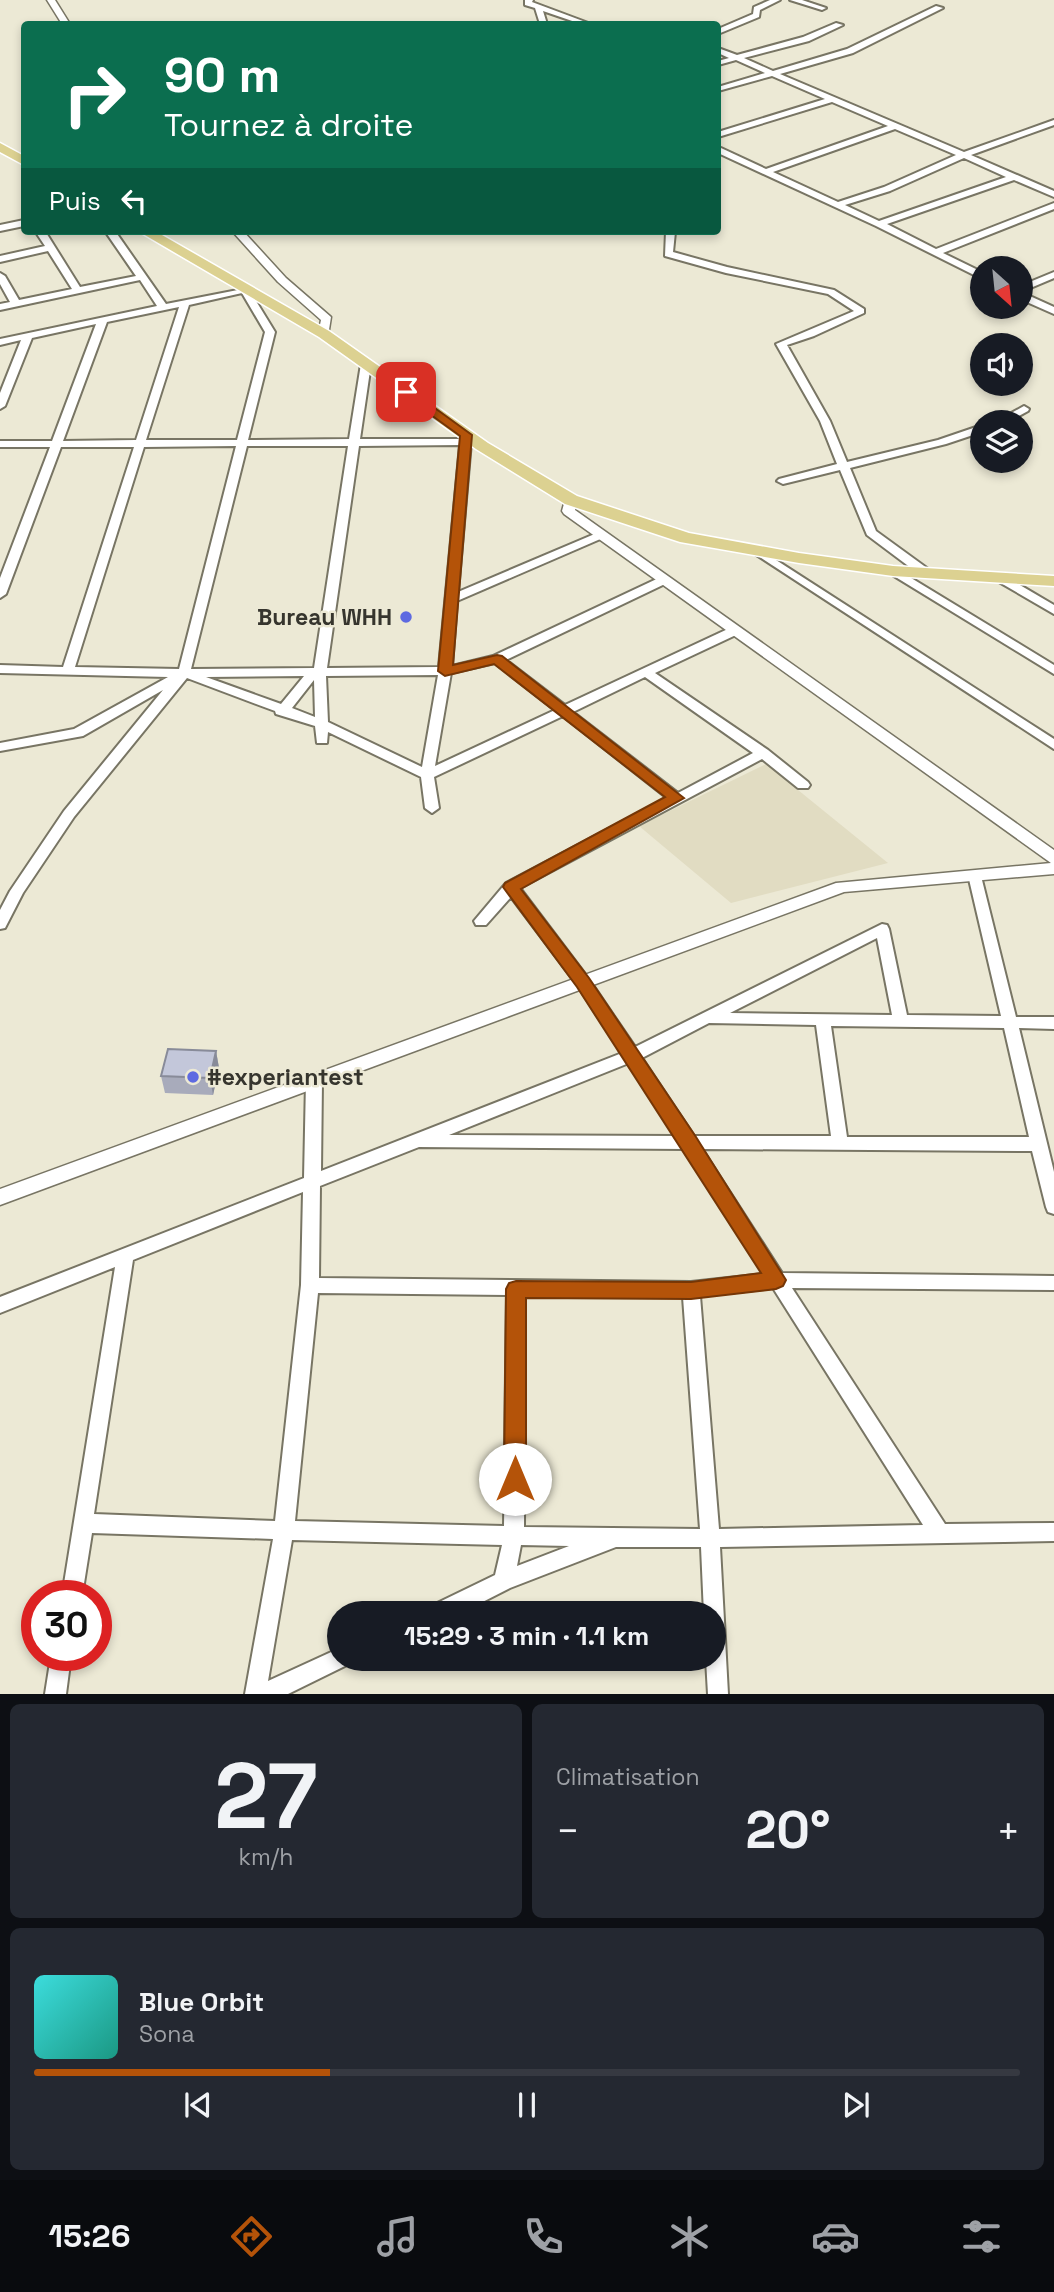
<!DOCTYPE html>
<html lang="fr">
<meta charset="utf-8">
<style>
:root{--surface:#171b24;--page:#242831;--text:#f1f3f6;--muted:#9ea1a6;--line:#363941;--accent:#b45309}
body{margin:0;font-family:"Space Grotesk",sans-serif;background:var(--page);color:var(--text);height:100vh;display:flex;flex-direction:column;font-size:26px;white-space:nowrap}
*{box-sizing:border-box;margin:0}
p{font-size:23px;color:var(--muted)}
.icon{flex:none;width:38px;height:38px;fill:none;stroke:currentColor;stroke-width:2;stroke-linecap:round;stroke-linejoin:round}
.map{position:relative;height:1694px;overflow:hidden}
.side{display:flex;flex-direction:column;gap:10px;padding:10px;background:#0d0f14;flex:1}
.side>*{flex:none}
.banner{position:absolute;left:21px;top:21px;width:700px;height:214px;border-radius:7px;box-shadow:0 4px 10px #0003;background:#0b6e4f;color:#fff;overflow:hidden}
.needle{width:46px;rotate:153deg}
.controls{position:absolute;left:970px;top:256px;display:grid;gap:14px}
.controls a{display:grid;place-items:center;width:63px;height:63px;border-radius:50%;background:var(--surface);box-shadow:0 4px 10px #0003;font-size:35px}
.speed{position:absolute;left:21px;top:1580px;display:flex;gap:14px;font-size:35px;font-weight:700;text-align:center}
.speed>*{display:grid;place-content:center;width:91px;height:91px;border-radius:50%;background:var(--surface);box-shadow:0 4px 10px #0003;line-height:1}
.speed .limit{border:10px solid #d22;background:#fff;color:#111}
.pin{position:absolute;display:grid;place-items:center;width:60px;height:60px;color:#fff;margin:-30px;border-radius:14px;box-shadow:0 4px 10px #0006}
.me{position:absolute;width:77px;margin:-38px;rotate:0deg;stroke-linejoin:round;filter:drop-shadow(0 0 5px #0008)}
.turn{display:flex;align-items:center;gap:24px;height:147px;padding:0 28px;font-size:32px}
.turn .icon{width:91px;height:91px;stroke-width:2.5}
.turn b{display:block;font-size:49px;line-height:60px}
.then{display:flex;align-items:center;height:66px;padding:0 28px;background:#0003;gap:14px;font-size:26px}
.big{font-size:52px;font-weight:700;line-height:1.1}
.side .card{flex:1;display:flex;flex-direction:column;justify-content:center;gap:10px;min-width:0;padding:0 24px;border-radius:10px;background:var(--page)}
.side .dial{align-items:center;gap:0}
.dial b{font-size:91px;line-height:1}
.song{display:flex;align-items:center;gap:21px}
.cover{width:84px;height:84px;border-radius:10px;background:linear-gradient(135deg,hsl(180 70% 55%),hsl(170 70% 35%))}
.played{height:7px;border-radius:4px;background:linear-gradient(90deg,var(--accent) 30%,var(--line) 30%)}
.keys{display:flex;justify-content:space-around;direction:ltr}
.heat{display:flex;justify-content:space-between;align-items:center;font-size:38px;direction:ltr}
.side .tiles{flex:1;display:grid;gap:10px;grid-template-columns:1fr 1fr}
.card:last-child{grid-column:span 2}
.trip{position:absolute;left:327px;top:1601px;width:399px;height:70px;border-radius:35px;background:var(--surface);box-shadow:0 4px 10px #0003;font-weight:700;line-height:70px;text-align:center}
.tabs{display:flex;height:112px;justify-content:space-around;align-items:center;background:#090b0e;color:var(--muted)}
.tabs .icon{width:49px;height:49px}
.tabs .current{color:var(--accent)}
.tabs b{font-size:32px;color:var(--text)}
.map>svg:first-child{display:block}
.built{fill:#e1dcc2}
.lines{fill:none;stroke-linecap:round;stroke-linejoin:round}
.minor-casing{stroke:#787564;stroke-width:4}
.tertiary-casing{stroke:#787564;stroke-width:3}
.primary-casing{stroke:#fff;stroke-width:3}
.minor{fill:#fff;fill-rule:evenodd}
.tertiary{fill:#fff;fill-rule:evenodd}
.primary{fill:#dcd191;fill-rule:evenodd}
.wall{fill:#a8abbb}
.shaded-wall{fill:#888b99}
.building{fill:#c3c7da;stroke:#888b99;stroke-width:2}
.route{fill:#b45309;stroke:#753606;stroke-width:2}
.poi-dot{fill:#5e6ae1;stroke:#ece9d5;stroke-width:2.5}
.labels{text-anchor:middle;stroke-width:5;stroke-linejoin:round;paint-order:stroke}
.poi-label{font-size:23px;font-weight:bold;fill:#36352e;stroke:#ece9d5;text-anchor:end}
</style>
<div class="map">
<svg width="1054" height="1694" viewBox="0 0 1054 1694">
<rect width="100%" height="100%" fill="#ece9d5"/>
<!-- built -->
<path class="built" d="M766,764L888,863L731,903L639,826Z"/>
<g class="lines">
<!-- minor casing -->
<g class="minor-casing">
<path id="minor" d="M525,0H533L532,2L591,24H581L543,11L547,24H540L535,8L525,5Z
M770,0H780L760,10L759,17L718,34V29L753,14L754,7Z
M790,0H802L826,8L822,10Z
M936,6L943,8L853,53L780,74L964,152L1054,120V125L971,155L1054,191V197L1014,180L887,224L936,249L1054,203V209L943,253L982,272V279L876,226L718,153V148H721L766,169L888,126L832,102L718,137V132L825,99L772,76L718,91V87L765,73L736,60L718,65V61L729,58L718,53V48L737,55L803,37L836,23L843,25L809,41L744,58L773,71L847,49ZM895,129L956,155L884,187L838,202L773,172ZM964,158L1006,177L879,221L845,205L890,191Z
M24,220V226L0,231V225Z
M35,231H45L80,287L136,276L105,231H115L166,304L248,288L275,332L248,440L349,439L361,364L366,361L371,364L360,439H460L462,433H470L471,442L458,592L597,533H605V537L457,601L452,666L493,656L663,576L667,577V583L506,660L565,705L730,628H738L740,631L738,634L655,673L768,750L808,782L810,785L808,788H798L762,759L520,888L588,978L635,1047L882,924L887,925L889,929L907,1015L1001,1016L968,875L970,872H980L1016,1017H1054V1029L1019,1028L1054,1172V1214L1048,1212L1046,1207L1032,1151L702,1149L782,1273L1054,1276V1290L792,1288L945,1524L1054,1523V1541L720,1547L728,1694H708L706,1659H714V1614H704L701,1547H616L510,1588L459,1614H426L429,1607L495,1575L502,1545L292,1540L268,1681L340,1648V1659H350L347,1665L288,1694H245L273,1539L92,1533L82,1596H62L115,1267L0,1313V1297L304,1178L306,1081L308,1077L314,1075L320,1077L322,1081L321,1171L622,1053L578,986L511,897L486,925H476L474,921L506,883L667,798L563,716L434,777L439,808L432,813L425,808L421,777L328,732L327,743H317L315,726L276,714L275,711L187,678L74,817L23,893L5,928L0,929V910L10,891L64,811L163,690L83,736L0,751V743L74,729L168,677L0,673V665L63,667L134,447H61L6,594L0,598V578L50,447H0V441H52L96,324L32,338L5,406L0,409V393L21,340L0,345V339L157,306L140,280L0,310V304L10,302L0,284V273L5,276L19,300L72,289L48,251L0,262V256L45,246ZM242,293L265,332L237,440H146L189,305ZM179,307L136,440L63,441L107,322ZM460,445L439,667L327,668L359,446ZM236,446L179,669L75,667L144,447ZM247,446H348L314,668L191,669ZM495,663L555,710L435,766L451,673ZM438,675L422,767L328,722L326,676ZM304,676L281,704L206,677ZM645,677L753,753L678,793L573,712ZM314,680L315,717L292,708ZM877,938L892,1015L730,1013ZM709,1023L816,1025L831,1136H694L642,1058ZM831,1026L1004,1028L1029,1137H847ZM629,1063L676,1136L449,1135ZM419,1147L685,1149L764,1274L691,1282L319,1278L320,1186ZM303,1192L301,1285L275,1521L94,1514L133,1260ZM773,1288L923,1525L719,1529L700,1296ZM318,1293L507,1295L504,1526L295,1521ZM525,1295L683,1297L700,1529L524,1527ZM521,1545L569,1546L517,1566Z
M666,231L675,232L673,252L727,267L834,290L864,309V313L814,336L787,345L830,421L847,462L938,440L982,425V432L946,444L850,468L876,531L931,571V577H923L867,535L840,470L783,484L777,481L779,479L837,464L820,421L776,344L854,311L828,294L726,273L665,256Z
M1054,272V278L1021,292L1054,307V314L1020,299V286Z
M1024,406L1029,409L1028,411L1008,422H995Z
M759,549L1054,739V749L755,554V550Z
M893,567L1054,665V674L889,573V569Z
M1003,575L1054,605V614L999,582V576Z
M51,1656H71L66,1694H45Z"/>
</g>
<!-- tertiary casing -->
<g class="tertiary-casing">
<path id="tertiary" d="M47,0H55L70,24H62Z
M232,231H243L286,278L331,317L328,336L318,334L321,320L278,282Z
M571,496L577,500L575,510L1054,850V874L844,892L0,1205V1189L836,883L1051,863L564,514L562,511L565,500Z"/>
</g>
<!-- primary casing -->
<g class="primary-casing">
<path id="primary" d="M0,143L24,156V165L0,152Z
M138,231H155L329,331L488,443L577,496L689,533L799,553L893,566L1054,576V586L893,576L799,563L680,542L565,504L476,449L319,337Z"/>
</g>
<!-- minor -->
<use href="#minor" class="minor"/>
<!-- tertiary -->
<use href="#tertiary" class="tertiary"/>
<!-- primary -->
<use href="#primary" class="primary"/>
</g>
<!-- wall -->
<path class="wall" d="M216,1051L219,1068L213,1095L165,1093L161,1076Z"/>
<!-- shaded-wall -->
<path class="shaded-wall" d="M216,1051L219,1068L213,1095L210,1078Z"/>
<!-- building -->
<path class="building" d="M168,1049L216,1051L210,1078L161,1076Z"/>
<!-- route -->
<path class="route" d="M402,390H410L472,435L453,665L497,655L502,656L684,798L521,889L589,978L696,1137L786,1280L783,1286L776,1289L691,1299L526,1298V1479L522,1487L515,1490L507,1487L504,1479L506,1289L509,1283L516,1281L691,1282L761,1273L577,987L503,887L505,883L665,797L494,664L445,676L438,671L460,436L402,394Z"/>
<!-- markers -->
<g class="poi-dot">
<circle cx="406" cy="617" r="7"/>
<circle cx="193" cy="1077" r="7"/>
</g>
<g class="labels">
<!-- poi labels -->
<g class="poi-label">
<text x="392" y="625">Bureau WHH</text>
<text x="207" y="1085" text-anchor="start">#experiantest</text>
</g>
</g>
</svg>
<div class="controls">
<a><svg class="needle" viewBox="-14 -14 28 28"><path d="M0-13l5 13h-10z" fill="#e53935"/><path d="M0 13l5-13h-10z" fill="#9ea1a6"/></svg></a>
<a><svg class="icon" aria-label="sound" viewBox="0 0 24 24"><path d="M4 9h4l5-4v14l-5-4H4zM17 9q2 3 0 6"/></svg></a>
<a><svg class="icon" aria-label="layers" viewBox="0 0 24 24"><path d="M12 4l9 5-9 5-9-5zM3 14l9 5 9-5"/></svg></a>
</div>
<div class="speed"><div class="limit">30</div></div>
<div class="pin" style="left:406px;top:392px;background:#d93025"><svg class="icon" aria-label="arrive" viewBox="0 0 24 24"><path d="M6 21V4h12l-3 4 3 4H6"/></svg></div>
<svg class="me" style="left:515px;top:1479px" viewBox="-20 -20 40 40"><circle r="19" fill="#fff"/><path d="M0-13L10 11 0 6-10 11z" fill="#b45309"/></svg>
<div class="trip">15:29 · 3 min · 1.1 km</div>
<div class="banner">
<div class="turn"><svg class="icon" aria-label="right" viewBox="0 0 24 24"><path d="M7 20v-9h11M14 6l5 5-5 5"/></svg><div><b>90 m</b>Tournez à droite</div></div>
<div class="then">Puis<svg class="icon" aria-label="left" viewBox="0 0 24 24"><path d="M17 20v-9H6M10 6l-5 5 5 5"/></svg></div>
</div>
</div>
<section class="side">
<div class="tiles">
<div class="card dial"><b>27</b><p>km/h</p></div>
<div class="card"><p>Climatisation</p>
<div class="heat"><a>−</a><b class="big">20°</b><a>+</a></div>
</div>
<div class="card">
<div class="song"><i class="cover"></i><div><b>Blue Orbit</b><p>Sona</p></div></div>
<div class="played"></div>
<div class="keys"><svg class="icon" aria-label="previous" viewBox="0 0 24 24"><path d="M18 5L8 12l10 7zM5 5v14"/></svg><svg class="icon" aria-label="pause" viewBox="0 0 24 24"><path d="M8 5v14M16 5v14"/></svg><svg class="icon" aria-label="next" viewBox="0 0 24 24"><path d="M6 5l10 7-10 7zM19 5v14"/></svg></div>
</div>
</div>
</section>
<nav class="tabs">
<b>15:26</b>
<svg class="icon current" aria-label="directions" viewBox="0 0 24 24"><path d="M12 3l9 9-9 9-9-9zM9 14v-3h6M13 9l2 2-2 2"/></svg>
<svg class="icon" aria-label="music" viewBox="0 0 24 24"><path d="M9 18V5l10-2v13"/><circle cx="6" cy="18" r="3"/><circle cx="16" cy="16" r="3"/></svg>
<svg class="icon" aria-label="phone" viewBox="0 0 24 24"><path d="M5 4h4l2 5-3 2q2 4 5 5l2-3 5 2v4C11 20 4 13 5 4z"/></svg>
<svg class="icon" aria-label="climate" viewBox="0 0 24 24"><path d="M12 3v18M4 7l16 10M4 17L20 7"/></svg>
<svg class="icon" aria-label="car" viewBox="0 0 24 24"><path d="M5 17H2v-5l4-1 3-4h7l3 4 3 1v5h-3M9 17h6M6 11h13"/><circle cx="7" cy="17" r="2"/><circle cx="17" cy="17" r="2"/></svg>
<svg class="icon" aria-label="filters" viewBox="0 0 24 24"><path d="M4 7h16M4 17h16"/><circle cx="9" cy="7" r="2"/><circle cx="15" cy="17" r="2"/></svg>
</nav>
